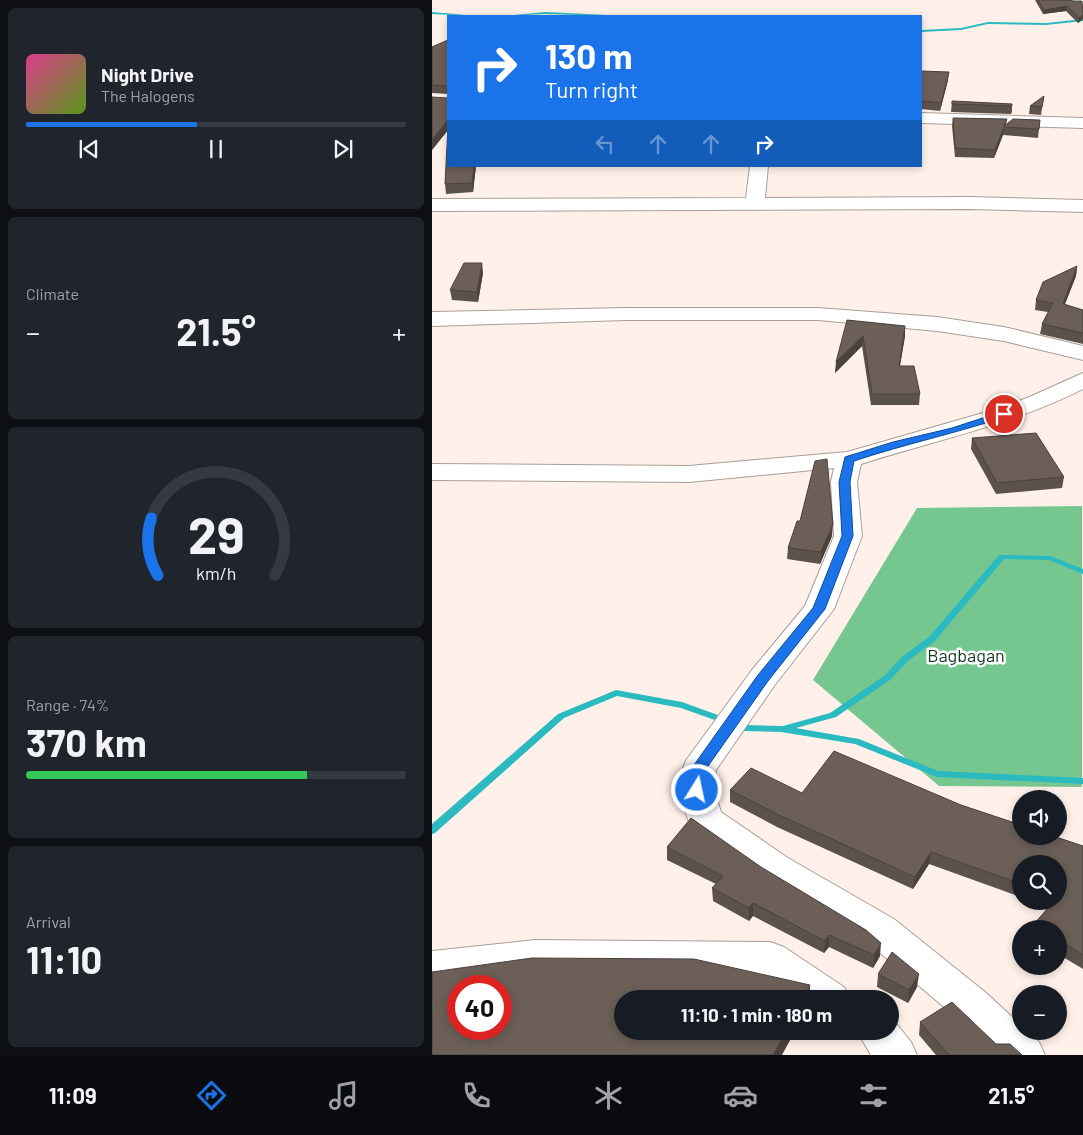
<!DOCTYPE html>
<meta charset="utf-8">
<style>
:root{--surface:#171b24;--page:#20242c;--text:#f1f3f6;--muted:#9ea1a6;--line:#363941;--accent:#1a73e8}
body{margin:0;font-family:Barlow,sans-serif;background:var(--page);color:var(--text);height:100vh;display:flex;flex-direction:column;font-size:19px;white-space:nowrap}
*{box-sizing:border-box;margin:0}
p{font-size:16px;color:var(--muted)}
.icon{flex:none;width:28px;height:28px;fill:none;stroke:currentColor;stroke-width:2;stroke-linecap:round;stroke-linejoin:round}
.map{position:relative;flex:1;overflow:hidden}
.panel{display:flex;flex-direction:column;gap:8px;padding:8px;background:#0d0f14;width:432px}
.panel>*{flex:none}
.top-card{position:absolute;left:15px;top:15px;width:475px;height:152px;border-radius:0px;box-shadow:0 2px 8px #0003;background:#1a73e8;color:#fff;overflow:hidden}
.controls{position:absolute;left:580px;top:790px;display:grid;gap:10px}
.controls a{display:grid;place-items:center;width:55px;height:55px;border-radius:50%;background:var(--surface);box-shadow:0 2px 8px #0003;font-size:25px}
.speed{position:absolute;left:15px;top:975px;display:flex;gap:10px;font-size:25px;font-weight:700;text-align:center}
.speed>*{display:grid;place-content:center;width:65px;height:65px;border-radius:50%;background:var(--surface);box-shadow:0 2px 8px #0003;line-height:1}
.speed .limit{border:8px solid #d22;background:#fff;color:#111}
.pin{position:absolute;display:grid;place-items:center;width:42px;height:42px;color:#fff;margin:-21px;border:2px solid #fff;border-radius:50%;box-shadow:0 1px 5px #0007}
.me{position:absolute;width:55px;margin:-28px;rotate:10deg;stroke-linejoin:round;filter:drop-shadow(0 0 4px #0008)}
.turn{display:flex;align-items:center;gap:18px;height:105px;padding:0 15px;font-size:22px}
.turn .icon{width:65px;height:65px;stroke-width:2.5}
.turn b{display:block;font-size:35px;line-height:42px}
.lanes{display:flex;align-items:center;height:48px;padding:0 15px;background:#0003;justify-content:center;gap:25px;direction:ltr}
.lanes .off{opacity:.35}
.big{font-size:38px;font-weight:700;line-height:1.1}
.panel .card{flex:1;display:flex;flex-direction:column;justify-content:center;gap:8px;min-width:0;padding:0 18px;border-radius:8px;background:var(--page)}
.panel .dial{align-items:center;gap:0}
.dial svg{height:130px;overflow:visible;fill:none;stroke:var(--line);stroke-width:7;stroke-linecap:round;text-anchor:middle}
.dial text{fill:var(--text);stroke:none}
.song{display:flex;align-items:center;gap:15px}
.cover{width:60px;height:60px;border-radius:8px;background:linear-gradient(135deg,hsl(330 70% 55%),hsl(90 70% 35%))}
.played{height:5px;border-radius:2px;background:linear-gradient(90deg,var(--accent) 45%,var(--line) 45%)}
.keys{display:flex;justify-content:space-around;direction:ltr}
.heat{display:flex;justify-content:space-between;align-items:center;font-size:28px;direction:ltr}
.charge{height:8px;border-radius:4px;background:linear-gradient(90deg,#34c759 74%,var(--line) 0)}
.trip{position:absolute;left:182px;top:990px;width:285px;height:50px;border-radius:25px;background:var(--surface);box-shadow:0 2px 8px #0003;font-weight:700;line-height:50px;text-align:center}
.tabs{display:flex;height:80px;justify-content:space-around;align-items:center;background:#090b0e;color:var(--muted)}
.tabs .icon{width:35px;height:35px}
.tabs .on{color:var(--accent)}
.tabs b{font-size:22px;color:var(--text)}
main{display:flex;flex:1;min-height:0}
.map>svg:first-child{display:block}
.forest{fill:#76c78f}
.lines{fill:none;stroke-linecap:round;stroke-linejoin:round}
.stream{fill:#2bbac0;fill-rule:evenodd}
.minor-casing{stroke:#aa9e96;stroke-width:2}
.minor{fill:#fff;fill-rule:evenodd}
.wall{fill:#5c524c}
.shaded-wall{fill:#4b423e}
.building{fill:#6b5f58;stroke:#4b423e;fill-rule:evenodd}
.route{fill:#1a73e8;stroke:#114b97}
.labels{text-anchor:middle;stroke-width:5;stroke-linejoin:round;paint-order:stroke}
.park-label{font-size:18px;fill:#153821;stroke:#fff}
</style>
<main>
<section class="panel">
<div class="card">
<div class="song"><i class="cover"></i><div><b>Night Drive</b><p>The Halogens</p></div></div>
<div class="played"></div>
<div class="keys"><svg class="icon" aria-label="previous" viewBox="0 0 24 24"><path d="M18 5L8 12l10 7zM5 5v14"/></svg><svg class="icon" aria-label="pause" viewBox="0 0 24 24"><path d="M8 5v14M16 5v14"/></svg><svg class="icon" aria-label="next" viewBox="0 0 24 24"><path d="M6 5l10 7-10 7zM19 5v14"/></svg></div>
</div>
<div class="card"><p>Climate</p>
<div class="heat"><a>−</a><b class="big">21.5°</b><a>+</a></div>
</div>
<div class="card dial"><svg viewBox="0 0 100 80">
<path d="M14 69A42 42 0 1 1 86 69"/>
<path d="M14 69A42 42 0 0 1 10 34" stroke="#1a73e8"/>
<text x="50" y="56" font-size="32" font-weight="700">29</text>
<text x="50" y="72" font-size="11">km/h</text>
</svg></div>
<div class="card"><p>Range · 74%</p><b class="big">370 km</b><div class="charge"></div></div>
<div class="card"><p>Arrival</p><b class="big">11:10</b></div>
</section>
<div class="map">
<svg width="651" height="1055" viewBox="0 0 651 1055">
<rect width="100%" height="100%" fill="#fff1e9"/>
<!-- forest -->
<path class="forest" d="M650,506V787L507,786L381,680L485,508Z"/>
<g class="lines">
<!-- stream -->
<path class="stream" d="M0,12L34,15L36,16L0,14Z
M113,12L176,15L178,16L113,14L71,16Z
M651,19V21L614,25L556,24L529,30L489,32V30L529,28L556,22L614,23Z
M567,555L618,556L651,569V574L617,560L572,559L503,641L477,660L458,680L404,717L364,728L427,739L506,771L651,778V784L505,777L423,744L349,732L312,731L301,727L300,725L301,723L304,722L313,725L351,726L398,713L452,676L471,656L497,637Z
M184,690L250,702L297,719L298,721L297,723L294,724L249,708L185,696L132,718L3,833L0,834V824L126,714Z"/>
<!-- minor casing -->
<g class="minor-casing">
<path id="minor" d="M634,0H651V4H640Z
M489,113L651,118V128L489,123Z
M318,166H336L333,198L537,197L651,200V212L537,209L0,211V199L314,198Z
M193,308H386L505,317L572,327L651,346V360L572,341L505,331L386,320H193L0,326V312Z
M651,373V389C580,425 504,440 429,464L425,482L430,536L402,609L342,686L284,770L282,790L289,812L356,858L462,919L553,992L589,1025V1031H596L607,1042L613,1055H563L525,1018L434,941L330,878L261,830C250,808 242,781 255,759L320,670L373,606L402,536L399,482L402,468L257,482L0,480V464L257,466L415,452L558,411L595,398Z
M103,940L338,942L352,947L412,987L418,999H365L331,976L103,974L0,985V951Z
M459,1017L479,1042L485,1055H439L425,1031H459Z"/>
</g>
<!-- minor -->
<use href="#minor" class="minor"/>
</g>
<!-- wall -->
<path class="wall" d="M603,0H638L641,1H650L651,19L646,23L634,11L611,14Z
M16,40L44,166L41,192L14,194L13,184L16,130L0,150L16,98V94L0,93V47Z
M489,71L516,80L508,111L489,109Z
M612,96L609,115L597,114L598,106Z
M520,101L580,104V112L579,114L519,112Z
M521,118L575,119L574,125L608,120L606,138L571,135L562,158L523,157L520,126Z
M645,266L644,276L633,304L651,310V344L608,334L610,324L616,312L603,310L604,300Z
M51,273L46,302L20,300L18,290Z
M415,320L473,326V336L468,366L488,394L487,405H439L430,346L403,373Z
M540,438L632,477L630,488L564,494L539,449Z
M400,536L388,564L355,559L356,548Z
M298,790L370,793L529,805L651,846V969L626,954V929H601L602,924L617,907L601,901H626V864H589V897L497,864L481,889L345,827L298,802Z
M235,847L448,956L441,968L397,947L392,953L321,916L317,921L281,901L280,888L284,884L235,860Z
M446,974L485,987L476,1003L445,987Z
M488,1022L564,1044L590,1055H504L487,1035Z"/>
<!-- shaded-wall -->
<path class="shaded-wall" d="M635,6L634,11L611,14L612,10Z
M651,15V19L646,23L647,18Z
M517,72L516,80L508,111L509,103Z
M16,120V130L0,150V140Z
M572,127L571,135L562,158L563,150Z
M42,166H44L41,192L40,183Z
M50,263L51,273L46,302L45,292Z
M645,266L644,276L629,314L631,304Z
M473,326V336L466,376L467,366Z
M431,336L430,346L403,373L404,362Z
M401,524L400,536L388,564L389,552Z
M499,852L497,864L481,889L483,877Z
M321,903V916L317,921V908Z
M397,935V947L392,953L393,941Z
M449,943L448,956L441,968L442,955Z
M487,974L485,987L476,1003L477,990Z
M378,985V999H371Z
M354,1031H363L350,1055H341Z"/>
<!-- building -->
<path class="building" d="M606,0H638L641,1H650L651,15L647,18L635,6L612,10Z
M16,38V86L0,85V47L16,40Z
M489,71L517,72L509,103L489,101Z
M16,90V120L0,140V97L16,98Z
M612,96L610,107L598,106Z
M520,101L580,104V106L520,104Z
M521,118L575,119L572,126L581,119L608,120L607,129L572,127L563,150L523,148Z
M16,126V166H42L40,183L13,184Z
M32,263H50L45,292L18,290Z
M645,266L631,304L651,310V333L610,324L621,303L604,300L611,282Z
M415,320L473,326L467,366H482L488,394H440L431,336L404,362Z
M604,433L632,477L565,483L540,438Z
M395,459L401,524L389,552L356,548L365,521H368L383,461Z
M402,751L529,805L589,825V836H621L651,846V955L626,939V929H610L602,924L622,901H626V864H589V884L499,852L483,877L345,814L298,790L319,768L370,793Z
M259,818L329,867L434,930L449,943L442,955L397,935L393,941L321,903L317,908L280,888L291,876L235,847Z
M460,952L487,974L477,990L446,974Z
M100,958L262,959L378,985L371,999H191V1031H354L341,1055H0V972ZM26,986H69V1029H26Z
M520,1002L564,1044H578L590,1055H517L488,1022Z"/>
<!-- route -->
<path class="route" d="M572,411L576,412V416C525,433 473,444 422,461L418,482L421,536L393,609L336,681L274,769L270,793L265,795L260,793L258,790L262,765L326,675L381,608L410,536L407,482L413,457L461,442L520,428Z"/>
<g class="labels">
<!-- park labels -->
<g class="park-label">
<text x="534" y="662">Bagbagan</text>
</g>
</g>
</svg>
<div class="controls">
<a><svg class="icon" aria-label="sound" viewBox="0 0 24 24"><path d="M4 9h4l5-4v14l-5-4H4zM17 9q2 3 0 6"/></svg></a>
<a><svg class="icon" aria-label="search" viewBox="0 0 24 24"><circle cx="10" cy="10" r="6"/><path d="M15 15l6 6"/></svg></a>
<a>+</a>
<a>−</a>
</div>
<div class="speed"><div class="limit">40</div></div>
<div class="pin" style="left:572px;top:414px;background:#d93025"><svg class="icon" aria-label="arrive" viewBox="0 0 24 24"><path d="M6 21V4h12l-3 4 3 4H6"/></svg></div>
<svg class="me" style="left:265px;top:790px" viewBox="-20 -20 40 40"><circle r="17" fill="#1a73e8" stroke="#fff" stroke-width="3"/><path d="M0-11L8 9 0 5-8 9z" fill="#fff"/></svg>
<div class="trip">11:10 · 1 min · 180 m</div>
<div class="top-card">
<div class="turn"><svg class="icon" aria-label="right" viewBox="0 0 24 24"><path d="M7 20v-9h11M14 6l5 5-5 5"/></svg><div><b>130 m</b>Turn right</div></div>
<div class="lanes"><svg class="icon off" aria-label="left" viewBox="0 0 24 24"><path d="M17 20v-9H6M10 6l-5 5 5 5"/></svg><svg class="icon off" aria-label="ahead" viewBox="0 0 24 24"><path d="M12 20V5M6 11l6-6 6 6"/></svg><svg class="icon off" aria-label="ahead" viewBox="0 0 24 24"><path d="M12 20V5M6 11l6-6 6 6"/></svg><svg class="icon" aria-label="right" viewBox="0 0 24 24"><path d="M7 20v-9h11M14 6l5 5-5 5"/></svg></div>
</div>
</div>
</main>
<nav class="tabs">
<b>11:09</b>
<svg class="icon on" aria-label="directions" viewBox="0 0 24 24"><path d="M12 3l9 9-9 9-9-9zM9 14v-3h6M13 9l2 2-2 2"/></svg>
<svg class="icon" aria-label="music" viewBox="0 0 24 24"><path d="M9 18V5l10-2v13"/><circle cx="6" cy="18" r="3"/><circle cx="16" cy="16" r="3"/></svg>
<svg class="icon" aria-label="phone" viewBox="0 0 24 24"><path d="M5 4h4l2 5-3 2q2 4 5 5l2-3 5 2v4C11 20 4 13 5 4z"/></svg>
<svg class="icon" aria-label="climate" viewBox="0 0 24 24"><path d="M12 3v18M4 7l16 10M4 17L20 7"/></svg>
<svg class="icon" aria-label="car" viewBox="0 0 24 24"><path d="M5 17H2v-5l4-1 3-4h7l3 4 3 1v5h-3M9 17h6M6 11h13"/><circle cx="7" cy="17" r="2"/><circle cx="17" cy="17" r="2"/></svg>
<svg class="icon" aria-label="filters" viewBox="0 0 24 24"><path d="M4 7h16M4 17h16"/><circle cx="9" cy="7" r="2"/><circle cx="15" cy="17" r="2"/></svg>
<b>21.5°</b>
</nav>
